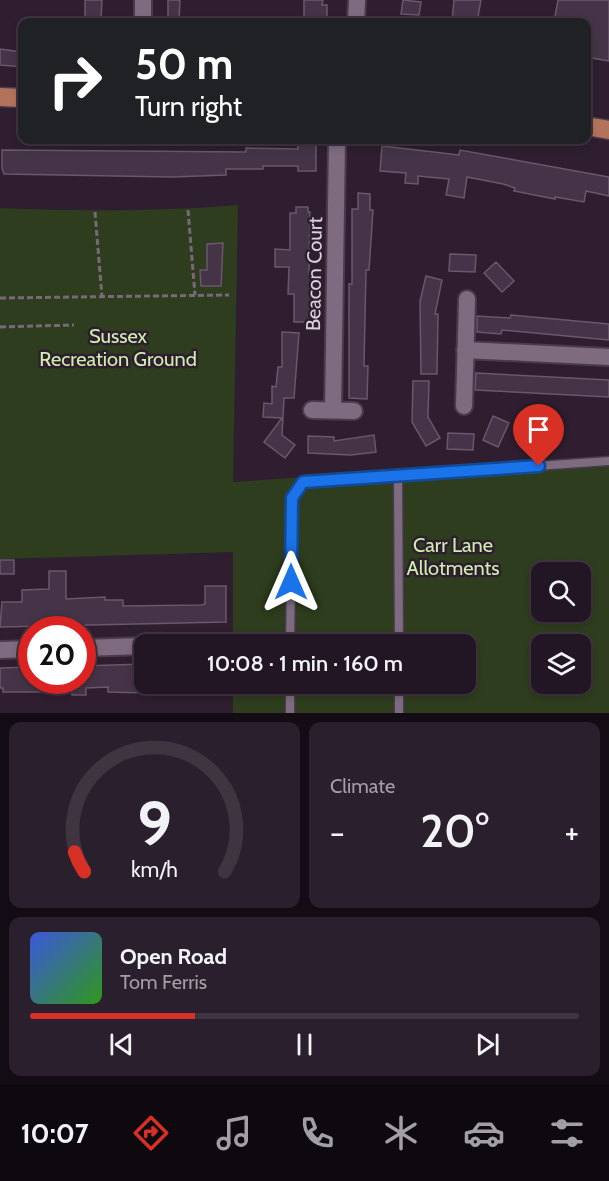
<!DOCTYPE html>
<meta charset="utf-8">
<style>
:root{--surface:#221624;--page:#2a1f2c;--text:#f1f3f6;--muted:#a29fa6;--line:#3f3541;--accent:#d93025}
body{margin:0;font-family:Cabin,sans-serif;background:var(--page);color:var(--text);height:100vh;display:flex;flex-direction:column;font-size:22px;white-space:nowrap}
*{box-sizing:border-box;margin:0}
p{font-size:20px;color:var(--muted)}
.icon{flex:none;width:33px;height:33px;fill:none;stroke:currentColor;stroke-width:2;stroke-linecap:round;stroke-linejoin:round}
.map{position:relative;height:713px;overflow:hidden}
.details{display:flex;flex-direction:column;gap:9px;padding:9px;background:#130c14;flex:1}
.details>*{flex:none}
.top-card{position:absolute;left:18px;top:18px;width:573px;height:126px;border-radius:12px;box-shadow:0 3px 9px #0003,0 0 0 2px var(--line);background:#202124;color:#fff;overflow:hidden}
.buttons{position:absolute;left:531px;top:562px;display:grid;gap:12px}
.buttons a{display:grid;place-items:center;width:60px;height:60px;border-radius:12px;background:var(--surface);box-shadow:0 3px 9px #0003,0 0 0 2px var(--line);font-size:30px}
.speed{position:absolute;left:18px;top:616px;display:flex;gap:12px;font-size:30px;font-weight:700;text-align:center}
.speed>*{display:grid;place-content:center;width:78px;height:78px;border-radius:50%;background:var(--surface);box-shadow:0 3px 9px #0003,0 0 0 2px var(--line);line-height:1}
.speed .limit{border:9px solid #d22;background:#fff;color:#111}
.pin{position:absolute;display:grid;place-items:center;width:51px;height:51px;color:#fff;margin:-62px -26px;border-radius:50% 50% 50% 0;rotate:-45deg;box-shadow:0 0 6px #0007}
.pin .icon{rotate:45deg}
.me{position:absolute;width:66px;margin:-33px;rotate:0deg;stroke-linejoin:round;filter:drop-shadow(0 0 4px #0008)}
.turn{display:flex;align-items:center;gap:21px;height:126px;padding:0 18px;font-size:27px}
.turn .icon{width:78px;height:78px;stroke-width:2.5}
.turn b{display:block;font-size:42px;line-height:51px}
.big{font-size:45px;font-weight:600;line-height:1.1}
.details .card{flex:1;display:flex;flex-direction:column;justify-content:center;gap:9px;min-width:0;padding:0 21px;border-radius:12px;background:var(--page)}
.details .dial{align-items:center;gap:0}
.dial svg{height:156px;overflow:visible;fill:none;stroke:var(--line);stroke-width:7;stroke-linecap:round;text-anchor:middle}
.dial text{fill:var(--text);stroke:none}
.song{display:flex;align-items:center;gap:18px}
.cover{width:72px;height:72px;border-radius:9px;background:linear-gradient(135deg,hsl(230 70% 55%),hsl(110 70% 35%))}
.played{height:6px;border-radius:3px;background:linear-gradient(90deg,var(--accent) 30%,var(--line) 30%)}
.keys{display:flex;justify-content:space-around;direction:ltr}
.heat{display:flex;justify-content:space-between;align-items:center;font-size:33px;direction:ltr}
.details .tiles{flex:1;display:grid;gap:9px;grid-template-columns:1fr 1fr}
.card:last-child{grid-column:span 2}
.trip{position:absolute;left:134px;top:634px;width:342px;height:60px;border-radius:12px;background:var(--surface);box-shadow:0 3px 9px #0003,0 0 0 2px var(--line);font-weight:600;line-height:60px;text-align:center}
.tabs{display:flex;height:96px;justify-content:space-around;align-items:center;background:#0e090e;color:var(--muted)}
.tabs .icon{width:42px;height:42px}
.tabs .selected{color:var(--accent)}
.tabs b{font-size:27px;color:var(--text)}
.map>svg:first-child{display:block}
.green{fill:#2e3d1d;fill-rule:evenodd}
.building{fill:#453447;stroke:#69576b;stroke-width:1.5}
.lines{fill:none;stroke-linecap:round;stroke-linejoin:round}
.lane-casing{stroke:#493b4b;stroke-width:11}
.street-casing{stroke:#493b4b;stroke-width:20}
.primary-casing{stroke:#493b4b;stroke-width:21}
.path{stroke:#776978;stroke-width:3;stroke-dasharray:6 3;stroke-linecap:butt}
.lane{stroke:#7e6b80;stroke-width:8}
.street{stroke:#7e6b80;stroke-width:16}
.primary{stroke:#b3735a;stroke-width:18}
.route-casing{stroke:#114b97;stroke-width:15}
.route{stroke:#1a73e8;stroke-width:10}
.labels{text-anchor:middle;stroke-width:5;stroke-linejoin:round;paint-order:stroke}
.street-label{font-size:20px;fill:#dbd0dc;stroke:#2e1e30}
.park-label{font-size:20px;fill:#cdeeac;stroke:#2e1e30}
</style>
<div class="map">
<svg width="609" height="713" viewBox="0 0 609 713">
<rect width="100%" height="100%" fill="#2e1e30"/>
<!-- green -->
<path class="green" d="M238,205L233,482L609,457V713H233V684H465V645H233V552L0,559V208C80,211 158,212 238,205ZM542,573H580V612H542ZM542,645H580V684H542Z"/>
<!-- building -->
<path class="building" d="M85,0H102L101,18H85Z
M168,0H180L179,22H168Z
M304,0H323L322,5H327V21L304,22Z
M403,0L421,2L419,15L401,14Z
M454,0H481L477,22H452Z
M558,0H609V61L586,57V22H554Z
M0,49L22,52V67L0,65Z
M297,142L316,143V171H298V166H263V169H226V175L172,177L4,174L2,168V150L246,152V148L298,149Z
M382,146L459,155L460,150L609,177V196L586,191L584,202L555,197V199L514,191L515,188L503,184L467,177L464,198L446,195L449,179L418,176V184L405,183L406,173L380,171Z
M358,193L370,194V210H373L369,270H366L364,366H368L367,399L349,398V284H352V209H358Z
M296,207H308V212H310L309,274H314V322H294V294H288L289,267H275V249L290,250V213H296Z
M223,243L221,286H201L200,270H207V244Z
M450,254L476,255L475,272L449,271Z
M496,262L514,281L502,292L484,273Z
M426,276L442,280L435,314H438L437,374H421L420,301Z
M511,315L609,324V340L502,330L501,334L477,332V316L510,318Z
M282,332L299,333L294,398H284L282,435L295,445L285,458L264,442L282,418L263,417L264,403L272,404V386L276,387L278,367H282Z
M476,373L609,380V397L475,390Z
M413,381H429L428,417L440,438L426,446L412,422Z
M493,416L509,423L498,447L483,440Z
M448,433L474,434L473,450L447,449Z
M374,435L376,452L351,455L308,453V436L334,437V441Z
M0,560H14V574H0Z
M49,571H66V599L105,597V600H123V606L201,605L205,604V586H226V622L0,627L2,602H22V590L49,589Z
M144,664V693L108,692V687L86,688V695H72L71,681H82V666Z
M32,667V681H48V692H3V688H0V668Z"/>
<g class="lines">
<!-- lane casing -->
<g class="lane-casing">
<path id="lane" d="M398,476L399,645
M290,645L292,498L303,482L609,461
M399,684V713
M290,713V684"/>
</g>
<!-- street casing -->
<g class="street-casing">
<path id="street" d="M143,22V0
M356,22L357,0
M465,350L609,357
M464,406L467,299
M312,410L354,411
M333,410L337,140
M207,645H227
M82,648L144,646
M0,650L32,649"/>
</g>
<!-- primary casing -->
<g class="primary-casing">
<path id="primary" d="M0,97L22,98
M586,126L609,130"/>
</g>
<!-- path -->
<path class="path" d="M188,210L195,295
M95,212L102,297
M0,298L229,295
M0,327L74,325"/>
<!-- lane -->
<use href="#lane" class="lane"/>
<!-- street -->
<use href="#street" class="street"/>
<!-- primary -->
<use href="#primary" class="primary"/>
</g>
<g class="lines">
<!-- route casing -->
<g class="route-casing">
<path id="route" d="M291,582L292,498L303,482L539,466"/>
</g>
<!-- route -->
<use href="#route" class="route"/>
</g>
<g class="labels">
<!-- street labels -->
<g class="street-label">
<text transform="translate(314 274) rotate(-89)" y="7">Beacon Court</text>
</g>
<!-- park labels -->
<g class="park-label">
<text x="118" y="343">Sussex<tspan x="118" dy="23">Recreation Ground</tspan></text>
<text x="453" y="552">Carr Lane<tspan x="453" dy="23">Allotments</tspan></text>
</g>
</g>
</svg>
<div class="buttons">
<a><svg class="icon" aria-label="search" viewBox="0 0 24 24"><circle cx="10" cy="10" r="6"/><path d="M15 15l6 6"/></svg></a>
<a><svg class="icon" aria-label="layers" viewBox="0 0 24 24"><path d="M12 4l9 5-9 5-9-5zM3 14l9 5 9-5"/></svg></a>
</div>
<div class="speed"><div class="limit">20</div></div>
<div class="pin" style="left:539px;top:466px;background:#d93025"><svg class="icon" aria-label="arrive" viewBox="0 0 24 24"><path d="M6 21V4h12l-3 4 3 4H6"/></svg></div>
<svg class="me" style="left:291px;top:582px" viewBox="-20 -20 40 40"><path d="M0-17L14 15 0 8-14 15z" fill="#1a73e8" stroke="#fff" stroke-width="4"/></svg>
<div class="trip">10:08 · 1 min · 160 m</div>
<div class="top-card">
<div class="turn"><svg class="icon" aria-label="right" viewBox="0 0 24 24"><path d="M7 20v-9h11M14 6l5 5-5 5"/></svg><div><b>50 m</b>Turn right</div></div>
</div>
</div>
<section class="details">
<div class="tiles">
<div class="card dial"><svg viewBox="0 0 100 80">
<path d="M14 69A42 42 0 1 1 86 69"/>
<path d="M14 69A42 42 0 0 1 9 59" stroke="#d93025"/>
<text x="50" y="56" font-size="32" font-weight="700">9</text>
<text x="50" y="72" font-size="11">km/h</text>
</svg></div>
<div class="card"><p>Climate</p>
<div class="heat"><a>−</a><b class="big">20°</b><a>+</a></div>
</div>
<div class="card">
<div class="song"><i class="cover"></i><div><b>Open Road</b><p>Tom Ferris</p></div></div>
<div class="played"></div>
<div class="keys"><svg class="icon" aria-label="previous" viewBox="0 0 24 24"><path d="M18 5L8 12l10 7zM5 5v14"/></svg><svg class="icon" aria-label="pause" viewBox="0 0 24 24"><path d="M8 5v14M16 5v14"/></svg><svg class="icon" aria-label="next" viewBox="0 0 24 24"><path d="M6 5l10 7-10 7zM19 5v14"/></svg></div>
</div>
</div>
</section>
<nav class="tabs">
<b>10:07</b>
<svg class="icon selected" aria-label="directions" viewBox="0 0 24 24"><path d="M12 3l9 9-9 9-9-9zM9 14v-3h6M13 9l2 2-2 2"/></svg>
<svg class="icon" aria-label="music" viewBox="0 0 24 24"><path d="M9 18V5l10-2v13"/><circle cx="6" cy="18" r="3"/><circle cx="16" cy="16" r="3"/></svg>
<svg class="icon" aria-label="phone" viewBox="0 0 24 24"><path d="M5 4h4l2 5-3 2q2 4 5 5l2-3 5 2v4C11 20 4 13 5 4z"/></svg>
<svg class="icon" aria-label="climate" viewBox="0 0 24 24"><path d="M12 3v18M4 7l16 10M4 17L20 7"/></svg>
<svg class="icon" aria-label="car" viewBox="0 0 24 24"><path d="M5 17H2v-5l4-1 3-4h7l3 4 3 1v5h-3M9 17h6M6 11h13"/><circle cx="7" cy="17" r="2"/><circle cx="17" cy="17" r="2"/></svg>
<svg class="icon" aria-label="filters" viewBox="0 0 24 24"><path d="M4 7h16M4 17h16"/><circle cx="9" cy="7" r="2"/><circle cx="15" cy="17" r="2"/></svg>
</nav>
